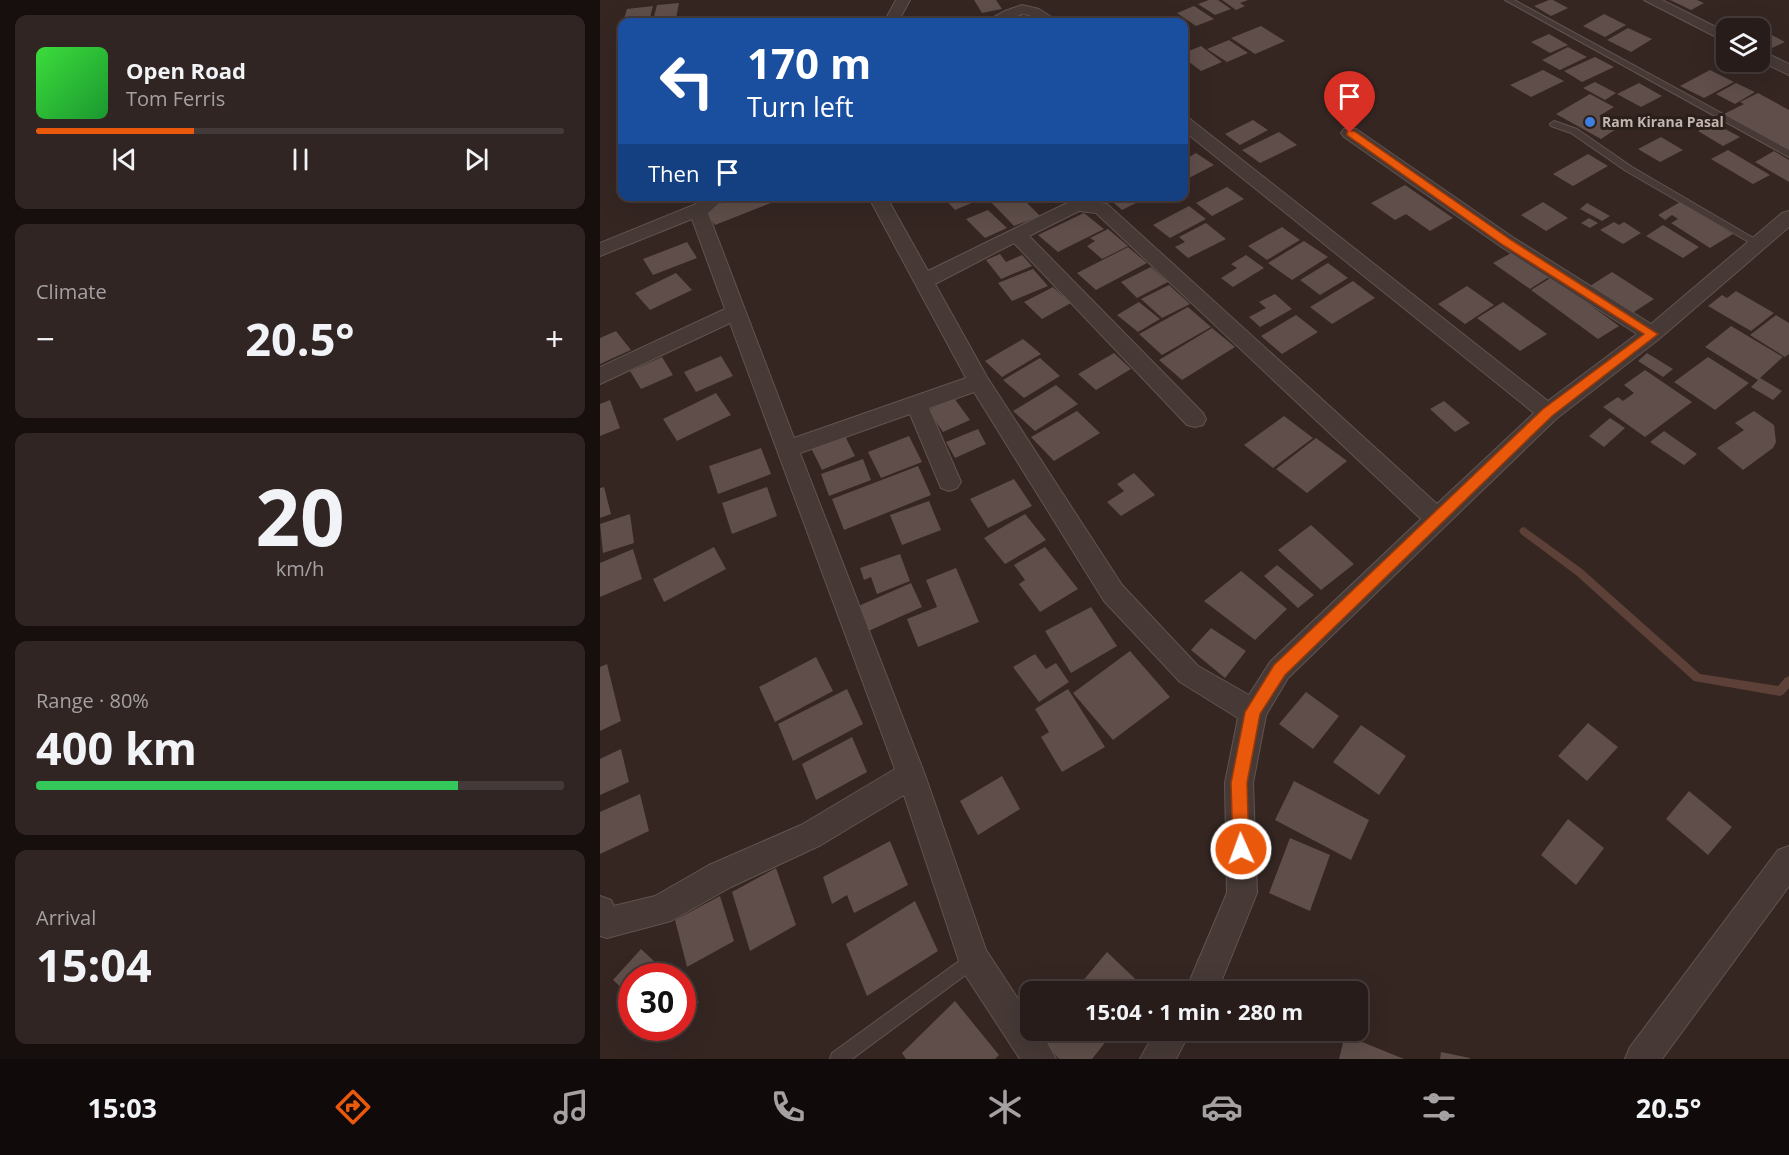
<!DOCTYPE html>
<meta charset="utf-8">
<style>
:root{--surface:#281c1a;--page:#302523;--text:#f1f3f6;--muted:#a5a1a2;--line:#443a39;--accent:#ea580c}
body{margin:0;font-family:"Open Sans",sans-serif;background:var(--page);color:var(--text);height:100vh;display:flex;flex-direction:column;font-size:22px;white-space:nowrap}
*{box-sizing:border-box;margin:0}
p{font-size:20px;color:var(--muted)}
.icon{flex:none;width:33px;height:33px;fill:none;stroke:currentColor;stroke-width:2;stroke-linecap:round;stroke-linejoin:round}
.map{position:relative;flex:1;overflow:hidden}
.side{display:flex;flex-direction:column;gap:15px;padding:15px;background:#160f0e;width:600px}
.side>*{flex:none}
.banner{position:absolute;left:18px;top:18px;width:570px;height:183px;border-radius:12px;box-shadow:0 6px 24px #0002,0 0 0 2px var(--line);background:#1a4fa0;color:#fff;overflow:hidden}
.fabs{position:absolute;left:1116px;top:18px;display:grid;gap:12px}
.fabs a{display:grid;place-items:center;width:54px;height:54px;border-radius:12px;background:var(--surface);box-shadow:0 6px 24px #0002,0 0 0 2px var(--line);font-size:30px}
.speed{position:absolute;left:18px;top:963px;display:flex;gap:12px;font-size:30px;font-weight:700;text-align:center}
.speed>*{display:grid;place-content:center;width:78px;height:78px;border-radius:50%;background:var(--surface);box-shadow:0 6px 24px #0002,0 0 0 2px var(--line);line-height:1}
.speed .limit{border:9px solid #d22;background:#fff;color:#111}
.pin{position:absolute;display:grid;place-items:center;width:51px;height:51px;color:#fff;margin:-62px -26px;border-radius:50% 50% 50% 0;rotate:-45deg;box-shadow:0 0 6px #0007}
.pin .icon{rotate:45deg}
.me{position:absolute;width:66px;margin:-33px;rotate:358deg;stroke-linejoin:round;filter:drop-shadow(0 0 4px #0008)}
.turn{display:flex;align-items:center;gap:21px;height:126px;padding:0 30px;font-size:27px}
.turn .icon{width:78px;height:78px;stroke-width:2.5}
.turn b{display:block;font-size:42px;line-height:51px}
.then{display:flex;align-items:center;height:57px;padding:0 30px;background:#0003;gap:12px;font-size:22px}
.big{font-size:45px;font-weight:700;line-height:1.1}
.side .card{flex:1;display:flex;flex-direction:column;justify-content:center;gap:9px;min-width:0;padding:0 21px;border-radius:12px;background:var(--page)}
.side .dial{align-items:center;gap:0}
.dial b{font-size:78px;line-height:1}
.song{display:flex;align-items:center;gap:18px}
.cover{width:72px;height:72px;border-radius:9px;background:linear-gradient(135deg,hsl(120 70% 55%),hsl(130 70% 35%))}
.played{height:6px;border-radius:3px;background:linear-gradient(90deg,var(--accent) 30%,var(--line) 30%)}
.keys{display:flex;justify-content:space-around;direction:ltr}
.heat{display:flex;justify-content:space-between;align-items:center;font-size:33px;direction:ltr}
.charge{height:9px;border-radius:4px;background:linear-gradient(90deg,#34c759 80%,var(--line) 0)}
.trip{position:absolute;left:420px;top:981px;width:348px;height:60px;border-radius:12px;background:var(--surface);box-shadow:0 6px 24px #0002,0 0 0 2px var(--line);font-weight:700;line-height:60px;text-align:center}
.tabs{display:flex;height:96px;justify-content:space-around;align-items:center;background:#100b0a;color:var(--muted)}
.tabs .icon{width:42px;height:42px}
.tabs .on{color:var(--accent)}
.tabs b{font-size:27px;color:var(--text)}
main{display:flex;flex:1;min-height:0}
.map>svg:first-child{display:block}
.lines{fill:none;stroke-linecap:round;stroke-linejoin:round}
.stream{fill:#5d4139;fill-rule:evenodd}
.building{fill:#5f4e49}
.service-casing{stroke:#615450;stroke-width:2}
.minor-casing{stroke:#615450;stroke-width:2}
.service{fill:#463936;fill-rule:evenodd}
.minor{fill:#463936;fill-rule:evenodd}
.route{fill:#ea580c;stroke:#983908;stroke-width:1.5}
.shop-dot{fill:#3f7fe0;stroke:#2b1f1b;stroke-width:2}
.labels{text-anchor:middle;stroke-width:6;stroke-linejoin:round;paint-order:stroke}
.far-poi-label{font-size:14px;font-weight:bold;fill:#c2b5b0;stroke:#2b1f1b;text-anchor:start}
</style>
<main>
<section class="side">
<div class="card">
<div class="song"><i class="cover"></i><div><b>Open Road</b><p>Tom Ferris</p></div></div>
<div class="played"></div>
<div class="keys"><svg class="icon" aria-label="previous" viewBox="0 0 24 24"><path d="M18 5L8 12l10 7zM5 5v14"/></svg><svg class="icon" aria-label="pause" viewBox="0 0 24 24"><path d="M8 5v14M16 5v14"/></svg><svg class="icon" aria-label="next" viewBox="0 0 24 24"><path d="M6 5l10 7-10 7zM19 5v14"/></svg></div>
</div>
<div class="card"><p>Climate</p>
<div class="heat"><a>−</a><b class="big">20.5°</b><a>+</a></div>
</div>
<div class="card dial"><b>20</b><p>km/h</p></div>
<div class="card"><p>Range · 80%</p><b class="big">400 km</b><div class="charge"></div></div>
<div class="card"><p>Arrival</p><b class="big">15:04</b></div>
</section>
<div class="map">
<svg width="1189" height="1059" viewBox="0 0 1189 1059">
<rect width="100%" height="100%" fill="#352622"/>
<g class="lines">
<!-- stream -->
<path class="stream" d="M924,527L982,569L1100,674L1178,686L1185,678L1189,676V688L1184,694L1180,696L1094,681L976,575L921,534L919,531L921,528Z"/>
</g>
<!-- building -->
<path class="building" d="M374,0H396L402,9L382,13Z
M609,0H618L631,9L615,15L598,4Z
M622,0H648L640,3L645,6L636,10Z
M949,0H953L968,8L951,16L934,6Z
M1070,0H1097L1104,3L1091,10Z
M79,3L76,18L53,20L57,5Z
M53,6L49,22H23L27,9Z
M594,6L614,19L596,26L577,13Z
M1004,14L1026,25L1005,37L983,26Z
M421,15L432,22H403Z
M661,26L685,41L655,54L631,38Z
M1028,28L1052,39L1031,52L1007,40Z
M1166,32L1185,42L1170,49L1160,46V35Z
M949,34L968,45L950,53L931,42Z
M629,40L648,53L627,62L607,49Z
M601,46L622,62L601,71L584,58V53Z
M968,47L987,57L960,70L942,60Z
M995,57L1014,67L982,82L964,71Z
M943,70L964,81L931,97L910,85Z
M1110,70L1134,82L1104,98L1080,86Z
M995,82L1016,93L1005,100L983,88Z
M1039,83L1062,96L1041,107L1017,94Z
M1136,83L1155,92L1135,104L1116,94Z
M1158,93L1189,110V150L1124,114L1144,104L1140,102Z
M990,94L1014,107L999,116L1019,127L1001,139L956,114Z
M653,120L668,130L640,145L625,134Z
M1114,123L1140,137L1123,146L1098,131Z
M679,132L697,145L660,163L642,150Z
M1061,137L1083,150L1060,162L1038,149Z
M1128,150L1170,175L1153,184L1111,159Z
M1174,151L1189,160V182L1155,162Z
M596,153L614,165L589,178L584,174V160Z
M988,154L1008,166L973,186L953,174Z
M805,185L853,218L830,231L806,214L795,220L771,203Z
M627,187L644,199L612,216L596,203Z
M139,196L146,202L160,196L186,197L115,225L104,210Z
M342,196H378L381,199L355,210Z
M398,196H420L440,216L414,226L389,200Z
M506,196H550L522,210Z
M943,202L968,218L946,231L921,215Z
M1080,202L1133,234L1110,248L1071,223L1078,219L1072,215L1065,220L1058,215Z
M987,203L1010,216L1002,221L980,209Z
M589,206L606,219L570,238L553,225Z
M388,210L407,228L385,238L366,219Z
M484,213L504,229L458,252L438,235Z
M989,218L998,223L990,228L981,223Z
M1014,222L1019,225L1024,222L1041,233L1023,244L1000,230Z
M606,223L626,239L588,258L575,247L585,242L579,237Z
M1063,225L1099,247L1083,258L1046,236Z
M682,227L700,240L667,260L648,246Z
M508,229L528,246L502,259L487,246L495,241L490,238Z
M704,241L728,257L692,280L668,263Z
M87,242L97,258L53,275L43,259Z
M528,247L547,263L496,290L477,273Z
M913,252L949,277L930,289L893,263Z
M400,254L406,262L422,255L432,266L401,279L386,260Z
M646,255L664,268L633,287L621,278L637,268L631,264Z
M728,263L748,278L720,295L700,280Z
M551,267L568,282L537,298L521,282Z
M433,269L448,286L412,301L398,283Z
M1012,272L1054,299L1031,314L990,286Z
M76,273L92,290L50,310L35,293Z
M952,277L1019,326L998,339L931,290Z
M753,281L775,298L732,324L710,307Z
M569,285L590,304L562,318L541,299Z
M867,286L894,305L865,324L838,304Z
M453,287L471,303L442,319L424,302Z
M1136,291L1174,313L1151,331L1108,306L1122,295L1127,298Z
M675,294L692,309L660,327L649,317L666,308L659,302Z
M539,302L560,319L538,332L517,315Z
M903,302L947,334L920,351L877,318Z
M588,307L611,327L562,355L539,334Z
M696,315L718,332L682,354L661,336Z
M1176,315L1189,323V354L1185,357L1150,335Z
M1131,326L1183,357L1160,378L1182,391L1173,400L1151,387L1158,380L1105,347Z
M612,328L635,347L582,380L559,360Z
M16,331L31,350L0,364V338Z
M423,339L441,354L402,377L385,361Z
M514,353L531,369L496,390L478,374Z
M1047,353L1073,369L1063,377L1038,361Z
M121,356L133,376L96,392L84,372Z
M62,357L73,375L41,389L30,371Z
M1108,357L1149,383L1115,410L1074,382Z
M440,358L460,376L424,398L403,380Z
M1045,370L1092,402L1045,437L1003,407L1018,397L1023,401L1034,393L1024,385Z
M456,385L478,404L435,431L413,411Z
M116,393L131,415L77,441L63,419Z
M354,398L370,420L343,432L328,410Z
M10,400L20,428L0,436V404Z
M844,401L870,423L855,432L830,409Z
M477,411L500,433L454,461L431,437Z
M1154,411L1174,425L1176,442L1173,448L1143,470L1117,448L1144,430L1135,423Z
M684,416L713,438L673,468L644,445Z
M1010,418L1025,428L1004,447L989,436Z
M378,429L386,444L355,458L346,442Z
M1064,431L1097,454L1084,465L1050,442Z
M244,434L255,456L222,470L211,448Z
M309,436L322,462L281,478L268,452Z
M716,438L747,461L707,493L676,469Z
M161,448L171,474L118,494L109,466Z
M263,459L271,480L229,496L221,474Z
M318,466L331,495L244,530L232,499Z
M534,473L555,495L521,516L507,502L524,491L517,484Z
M414,479L432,506L388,528L370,499Z
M4,487L11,514L0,518V488Z
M167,487L177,516L132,534L122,503Z
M329,501L341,530L302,545L290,515Z
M30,514L34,543L3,553L0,524Z
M425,514L446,540L405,564L384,538Z
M711,525L754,564L721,590L678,550Z
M114,547L126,569L64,602L53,579Z
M445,547L478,589L440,612L419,584L425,580L414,565Z
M33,549L42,579L0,597V563Z
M300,554L310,581L277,594L271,577L264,580L260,568Z
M677,565L714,595L698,608L664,576Z
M356,568L379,622L318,647L307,619L337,607L326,580Z
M641,571L687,609L655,640L604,601Z
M311,583L322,607L264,633L254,608Z
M491,607L517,646L471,673L445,631Z
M611,628L646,651L625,678L591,650Z
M530,651L570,697L513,740L473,693Z
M435,654L446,669L456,663L469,682L439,702L413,667Z
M216,657L233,691L175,722L159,687Z
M7,664L21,721L0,731V667Z
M247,689L263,724L193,761L178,724Z
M468,689L505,747L462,772L441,737L449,732L435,709Z
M706,692L739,716L713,749L679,724Z
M988,723L1018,747L987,781L958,756Z
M761,725L806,756L779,795L733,762Z
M252,737L267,772L216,800L202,764Z
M21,749L29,782L0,795V759Z
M402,776L420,809L378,835L360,801Z
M694,781L769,820L751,860L675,820Z
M1089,791L1132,827L1108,855L1066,819Z
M40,794L49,831L0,854V812Z
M968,819L1004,848L976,885L941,855Z
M690,838L730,855L710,911L669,893Z
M290,841L308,885L254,913L247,895L232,904L223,877Z
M176,868L196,925L150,951L132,892Z
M120,896L134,941L87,967L75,920Z
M315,901L338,951L267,996L246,944Z
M41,949L70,976H32V997L13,980Z
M507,952L549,992H479L476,989Z
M82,988L99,1002L82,1021Z
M355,1001L399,1055L395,1059H306L302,1053Z
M456,1030H515L492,1059H459L445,1044Z
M745,1035L804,1059H739Z
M841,1052L870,1058V1059H840Z"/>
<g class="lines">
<!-- service casing -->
<g class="service-casing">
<path id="service" d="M905,0H914L1189,150V157Z
M954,121L977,129L1032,167L1162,243L1160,245H1154L1026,171L971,133L951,126L950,124Z
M373,951L379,953L381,959L379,965L252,1059H230L232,1053Z"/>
</g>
<!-- minor casing -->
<g class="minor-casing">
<path id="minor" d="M296,0H310L298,22H284Z
M1044,0H1062L1126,32V42Z
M422,5L439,9L459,22H442L429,15L422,14L404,22H385L405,11Z
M1160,50L1189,64V75L1160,61Z
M584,118L590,119L948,401L1037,334L900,246L744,137L741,133L744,129H756L914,238L1051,324L1182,213L1189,211V227L1059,339L956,419L688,678L666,715L653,783L657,893L617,992H585L627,893L625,783L638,718L580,682L504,601L374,392L329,408L361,482L357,488L349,491L341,488L310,414L200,453L325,775L386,950L430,1017V1030H440L456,1059H420L362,970L304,795L221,845L131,887L71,921L7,938L0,936V896L11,900L14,906L55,896L109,865L201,825L295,769L130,323L0,384V367L125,309L92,219L0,256V243L96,204L104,196H127L108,213L194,438L366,378L268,196H286L328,271L471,201L477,199L507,204L837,504L934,413L584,131ZM479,211L496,213L821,519L670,662L649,695L598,666L522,585L387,377L335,284L414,243L587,425L595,427L603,425L606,419L603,413L429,236Z
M1189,846V886L1062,1059H1025L1030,1047L1178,850Z
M556,1030H591L576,1059H540Z"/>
</g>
<!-- service -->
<use href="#service" class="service"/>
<!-- minor -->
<use href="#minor" class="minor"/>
</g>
<!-- route -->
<path class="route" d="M747,131H754L911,240L1058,334L952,416L685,675L660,714L647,783L649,849L647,855L641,857L635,855L633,849L631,783L645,712L674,665L943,409L1044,334L903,245L747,135Z"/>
<!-- markers -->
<circle class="shop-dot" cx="990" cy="122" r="6"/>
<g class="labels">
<!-- far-poi labels -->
<g class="far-poi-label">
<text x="1002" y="127">Ram Kirana Pasal</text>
</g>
</g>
</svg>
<div class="fabs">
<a><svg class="icon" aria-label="layers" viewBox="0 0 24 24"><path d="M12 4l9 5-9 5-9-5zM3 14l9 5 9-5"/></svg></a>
</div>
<div class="speed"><div class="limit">30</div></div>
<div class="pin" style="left:750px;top:133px;background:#d93025"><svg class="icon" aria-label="arrive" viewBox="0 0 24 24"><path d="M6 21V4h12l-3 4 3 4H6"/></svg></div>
<svg class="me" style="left:641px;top:849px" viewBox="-20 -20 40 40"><circle r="17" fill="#ea580c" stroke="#fff" stroke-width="3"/><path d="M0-11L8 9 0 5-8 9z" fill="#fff"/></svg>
<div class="trip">15:04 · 1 min · 280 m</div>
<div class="banner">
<div class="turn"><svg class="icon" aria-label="left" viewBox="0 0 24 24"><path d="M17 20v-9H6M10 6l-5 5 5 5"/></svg><div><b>170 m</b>Turn left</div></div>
<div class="then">Then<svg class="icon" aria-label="arrive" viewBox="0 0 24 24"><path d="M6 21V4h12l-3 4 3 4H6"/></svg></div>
</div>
</div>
</main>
<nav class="tabs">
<b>15:03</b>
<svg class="icon on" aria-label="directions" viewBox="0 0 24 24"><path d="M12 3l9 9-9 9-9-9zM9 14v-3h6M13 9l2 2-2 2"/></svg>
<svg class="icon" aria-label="music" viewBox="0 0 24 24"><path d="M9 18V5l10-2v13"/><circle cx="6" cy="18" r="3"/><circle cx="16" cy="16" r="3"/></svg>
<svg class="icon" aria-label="phone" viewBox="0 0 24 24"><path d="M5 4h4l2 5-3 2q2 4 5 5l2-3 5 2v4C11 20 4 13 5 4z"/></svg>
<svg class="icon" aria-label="climate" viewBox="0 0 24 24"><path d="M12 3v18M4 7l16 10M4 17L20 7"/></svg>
<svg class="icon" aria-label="car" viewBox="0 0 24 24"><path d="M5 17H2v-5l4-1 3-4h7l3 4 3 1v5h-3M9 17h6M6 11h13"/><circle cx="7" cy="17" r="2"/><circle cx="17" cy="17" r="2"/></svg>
<svg class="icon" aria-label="filters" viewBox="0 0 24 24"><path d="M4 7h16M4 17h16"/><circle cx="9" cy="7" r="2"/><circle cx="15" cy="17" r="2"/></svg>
<b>20.5°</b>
</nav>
